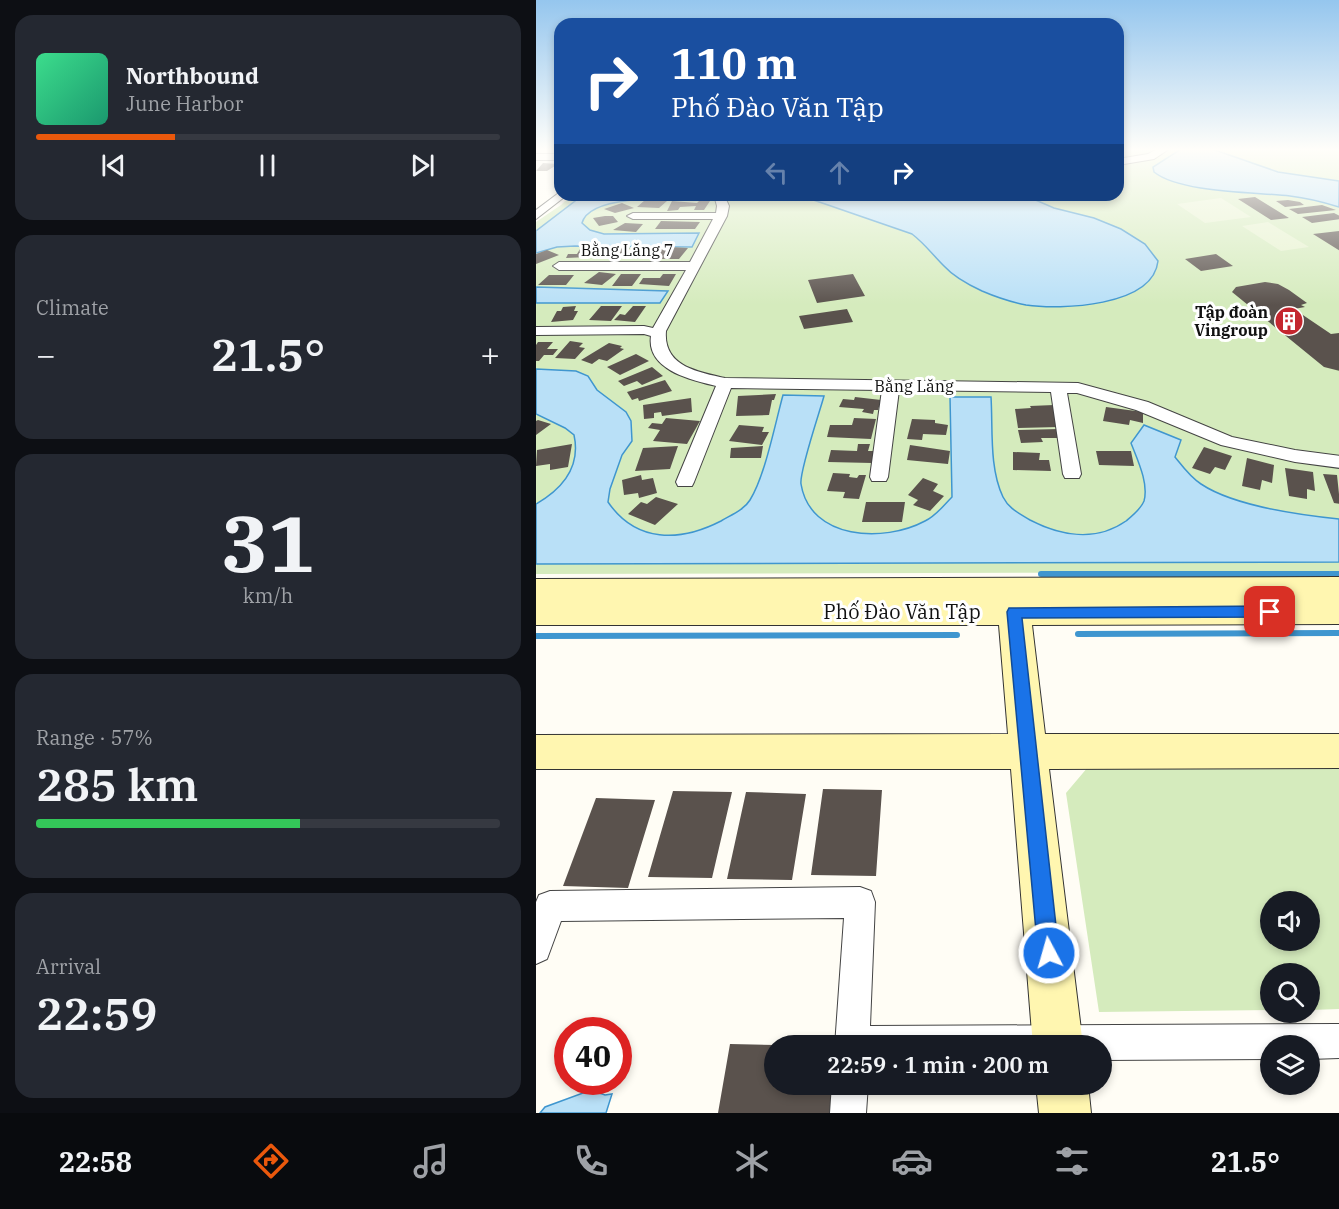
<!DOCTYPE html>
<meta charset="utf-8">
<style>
:root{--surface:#171b24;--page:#242831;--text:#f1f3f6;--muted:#9ea1a6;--line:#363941;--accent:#ea580c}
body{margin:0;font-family:"IBM Plex Serif",serif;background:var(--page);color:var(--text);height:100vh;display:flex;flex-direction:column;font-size:22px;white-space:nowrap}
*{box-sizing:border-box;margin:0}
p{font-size:20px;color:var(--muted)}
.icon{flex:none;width:33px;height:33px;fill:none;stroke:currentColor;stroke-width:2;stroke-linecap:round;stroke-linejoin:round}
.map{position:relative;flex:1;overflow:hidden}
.sheet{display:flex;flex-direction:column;gap:15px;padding:15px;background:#0d0f14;width:536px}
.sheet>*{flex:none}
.top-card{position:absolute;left:18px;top:18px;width:570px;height:183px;border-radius:18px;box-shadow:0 3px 9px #0003;background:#1a4fa0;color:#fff;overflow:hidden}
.buttons{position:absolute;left:724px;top:891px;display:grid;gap:12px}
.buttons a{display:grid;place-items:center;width:60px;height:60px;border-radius:50%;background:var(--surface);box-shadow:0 3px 9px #0003;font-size:30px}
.speed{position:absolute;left:18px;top:1017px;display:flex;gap:12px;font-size:30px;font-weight:700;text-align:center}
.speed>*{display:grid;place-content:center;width:78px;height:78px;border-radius:50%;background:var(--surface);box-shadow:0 3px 9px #0003;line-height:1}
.speed .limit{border:9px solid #d22;background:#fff;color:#111}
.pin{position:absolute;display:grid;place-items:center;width:51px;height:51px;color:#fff;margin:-26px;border-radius:12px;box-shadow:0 3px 9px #0006}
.me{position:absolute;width:66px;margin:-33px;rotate:354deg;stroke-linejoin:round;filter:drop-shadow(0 0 4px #0008)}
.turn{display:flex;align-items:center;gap:21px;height:126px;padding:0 18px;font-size:27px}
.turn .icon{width:78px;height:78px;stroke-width:2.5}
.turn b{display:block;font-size:42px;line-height:51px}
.lanes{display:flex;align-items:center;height:57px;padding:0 18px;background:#0003;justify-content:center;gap:30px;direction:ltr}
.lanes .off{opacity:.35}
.big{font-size:45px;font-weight:600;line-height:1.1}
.sheet .tile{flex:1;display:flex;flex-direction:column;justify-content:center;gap:9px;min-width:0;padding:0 21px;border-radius:18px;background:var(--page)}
.sheet .dial{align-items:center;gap:0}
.dial b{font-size:78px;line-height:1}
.song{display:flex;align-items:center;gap:18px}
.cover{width:72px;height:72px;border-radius:9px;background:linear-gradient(135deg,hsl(150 70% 55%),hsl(160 70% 35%))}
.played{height:6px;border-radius:3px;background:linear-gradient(90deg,var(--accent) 30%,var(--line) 30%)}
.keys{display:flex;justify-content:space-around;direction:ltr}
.heat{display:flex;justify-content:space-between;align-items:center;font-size:33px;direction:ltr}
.charge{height:9px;border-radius:4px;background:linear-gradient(90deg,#34c759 57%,var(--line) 0)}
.trip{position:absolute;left:228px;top:1035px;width:348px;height:60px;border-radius:30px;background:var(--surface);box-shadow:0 3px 9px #0003;font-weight:600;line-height:60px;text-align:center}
.tabs{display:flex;height:96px;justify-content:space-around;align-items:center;background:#090b0e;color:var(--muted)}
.tabs .icon{width:42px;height:42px}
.tabs .active{color:var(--accent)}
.tabs b{font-size:27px;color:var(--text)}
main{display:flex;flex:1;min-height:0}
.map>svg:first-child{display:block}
.green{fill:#d5ebbd;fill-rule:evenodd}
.pitch{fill:#e6f2cf}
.water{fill:#b9e0f7;stroke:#3f96cf;stroke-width:1.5}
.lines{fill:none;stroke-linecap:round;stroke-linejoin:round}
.stream{stroke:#3f96cf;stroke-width:6}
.building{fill:#5a524d}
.street-casing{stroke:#444;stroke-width:2}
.secondary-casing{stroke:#333;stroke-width:2}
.street{fill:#fff;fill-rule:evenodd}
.secondary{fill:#fff6b0;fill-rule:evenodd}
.route{fill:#1a73e8;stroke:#114b97;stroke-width:1.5}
.labels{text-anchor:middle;stroke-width:6;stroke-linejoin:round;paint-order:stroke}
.far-street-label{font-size:16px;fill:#111;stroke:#fff}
.far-poi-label{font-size:16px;font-weight:bold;fill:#111;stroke:#fff;text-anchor:end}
.street-label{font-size:20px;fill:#111;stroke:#fff}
</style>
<main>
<section class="sheet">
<div class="tile">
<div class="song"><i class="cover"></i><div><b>Northbound</b><p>June Harbor</p></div></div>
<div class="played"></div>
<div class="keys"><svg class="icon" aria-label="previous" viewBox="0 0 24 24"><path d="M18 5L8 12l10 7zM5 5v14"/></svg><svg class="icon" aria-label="pause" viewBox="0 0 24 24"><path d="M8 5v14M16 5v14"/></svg><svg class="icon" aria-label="next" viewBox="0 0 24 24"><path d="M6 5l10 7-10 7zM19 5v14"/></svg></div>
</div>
<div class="tile"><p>Climate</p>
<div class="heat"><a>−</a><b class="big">21.5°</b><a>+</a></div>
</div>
<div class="tile dial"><b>31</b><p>km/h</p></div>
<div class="tile"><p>Range · 57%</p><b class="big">285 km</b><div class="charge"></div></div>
<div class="tile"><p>Arrival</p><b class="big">22:59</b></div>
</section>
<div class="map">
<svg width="804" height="1113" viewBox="0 0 804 1113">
<rect width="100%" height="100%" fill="#fffdf5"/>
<!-- green -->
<path class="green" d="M582,149H803V572L0,574V222L25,205L35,195H582Z
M552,767L803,769V1009L774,1010V974H735V1010L563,1012L530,793ZM735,902H774V940H735Z"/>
<!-- pitch -->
<path class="pitch" d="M685,198L715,217L669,223L641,204Z
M732,222L773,247L745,251L706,226Z"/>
<!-- water -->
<path class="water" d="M645,149H676L742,172L803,181V207C787,202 771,198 754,196C720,192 644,193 618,172L617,167Z
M47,195H170L171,199C146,199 54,192 46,223L54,230L68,234L163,233L156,247L39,246L21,247L0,253V231Z
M263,195H335C341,202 352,201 358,195H488L518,208L558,218L585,229L609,244L622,261C617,307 524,310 490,305C475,302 460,297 446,291C433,285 418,277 408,266C397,255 388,243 376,234Z
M0,287L132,291L124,303H0Z
M0,369L40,371L52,376L61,390L90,412L95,421L96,441L86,455L74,489L72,502C100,543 144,542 185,521C195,515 208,510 214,500C229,476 239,424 247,395L288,396C284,411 263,472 265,484C274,540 348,543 389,521C400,516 408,505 416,497L414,397H455C457,428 453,468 467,497C473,509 483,513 494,520C525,536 560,542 590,521C596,516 605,509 608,501C613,483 601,459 595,443L608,425L645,440L639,457C647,467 654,477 665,484C698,506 764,515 803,519V562L0,564V504C26,489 45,467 38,435L29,428L0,414Z
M55,1090L69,1095L76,1094L70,1113H4L9,1107Z"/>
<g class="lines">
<!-- stream -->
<path class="stream" d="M505,574H804
M542,634L804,633
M0,636L421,635"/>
</g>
<!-- building -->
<path class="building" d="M7,163L22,164L11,171H0Z
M719,197L753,218L735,220L702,199Z
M109,200L131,201L123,208L101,207Z
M752,200L764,202L768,205L749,207L740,201Z
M136,201L161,203L163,201H174L168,210H158L160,206L144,207L142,210L131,211Z
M86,203L98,208L79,213L68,209Z
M786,205L800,210L762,214L753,209Z
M798,213L804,216V219L776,223L766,217Z
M69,216H77L82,222L63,226L57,218Z
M125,221L164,222L159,229H119Z
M89,223L107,224L100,232L77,230Z
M804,231V251L777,234Z
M110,247L132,250L134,247L152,248L143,259H101Z
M62,248L52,257L30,258L32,254H41L44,249Z
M74,248H94L86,258L65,259Z
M11,250L23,255L0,264V254Z
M680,254L697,266L665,271L649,259Z
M63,272L80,274L66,285L48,283Z
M85,274H105L96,286H76Z
M127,274H140L133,286L103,284L107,278H124Z
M317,274L329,296L281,303L272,280Z
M13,275H38L30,285H2Z
M729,282L742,284L753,290L771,303L765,305L769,307L758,309L795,334L804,333V371L788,367L696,292L700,287Z
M40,306L38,311H42L37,320L15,322L21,311H25L27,307Z
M65,306H86L75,321L53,320Z
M97,306H110L99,322L78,320L84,314L89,315Z
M311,309L317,322L268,329L263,316Z
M34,341L47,343L43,347L49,348L39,359L19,358Z
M2,342H17L11,349H22L17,355H8L3,361H0V345Z
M73,343L86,346L84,348L88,349L71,361L63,359L56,364L45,360Z
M100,354L113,361L84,375L71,367Z
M116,367L127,376L106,385L101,381L88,386L82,381Z
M129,380L136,391L103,401L102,398L96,400L91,392Z
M240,394L238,400H236L233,415L200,416L202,396Z
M319,397L345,400L342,410H338L337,414L326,412L328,409L303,407L307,399L318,400Z
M155,398L156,412L126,416L125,412L118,413V418L108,419L107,405Z
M518,405L523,427L482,428L479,409L495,408L494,406Z
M570,407L607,412V423L594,420L593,425L567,421Z
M130,418L164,421L151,444L117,441L124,430L112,428L116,423L126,424Z
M318,418L340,419L335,439L291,437L294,425H316Z
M376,419L399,420V423L412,425L410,435L387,434L386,440L371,439Z
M2,420L15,424L0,435V421Z
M203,425L228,427L226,432H233L226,445L193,441Z
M523,429L525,438H505L507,442L485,443L482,430Z
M36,444L32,467L14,470V464L0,466L1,450Z
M322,444H334L332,451H338L336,463L292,462L295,450L321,451Z
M374,445L414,451L412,464L371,460Z
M142,446L134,469L99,471L107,448Z
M227,446L225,458H194L195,448Z
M668,447L696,456L689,470L679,467L674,474L656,468Z
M560,451H595L598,466L563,465Z
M477,452L504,453L503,460H513L515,471L477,470Z
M711,458L738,465L736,483L726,480L724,490L706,486Z
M749,468L777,472L779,491L771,489V499L753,496Z
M297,473L314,474L313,477L321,478L323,475H330L323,499L307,498L309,492L291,491Z
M787,474L801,475L804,504L798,503Z
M105,475L106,480L117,478L121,493L103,498L102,493L88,495L86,480Z
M387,478L402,484L397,491L408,496L394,511L377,505L382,500L372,495Z
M120,497L142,504L119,525L92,514L105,502L111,504Z
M330,502H369L366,522H326Z
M287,789L346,790L340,876L275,875Z
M137,791L196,792L176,878L112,877Z
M210,792L270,794L256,880L191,879Z
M60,798L119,800L92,888L27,886Z
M194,1044L238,1045V1084H298L295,1113H182Z"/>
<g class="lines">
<!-- street casing -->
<g class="street-casing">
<path id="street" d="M621,149H633L618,159L582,165V159L612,154Z
M0,154H24V160H0Z
M24,192V195H31L0,219V210Z
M178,195H188L193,206L191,216L130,331C127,366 161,372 189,378L542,383L612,402L696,437L759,450L804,456V468L759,462L685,445L600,410L541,393H531L545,474L543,478H529L527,474L515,392L363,390L352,477L350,481H336L334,477L346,390L195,388L158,482L156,486H142L140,482L180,386C155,380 110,370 115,336L108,334L0,335V327L108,326L117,328L150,270H23L17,266L23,262H154L177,219H97L91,216L97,213H180L181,206Z
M324,887L335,891L339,902L334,1026L804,1024V1058L774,1059V1046H735V1059L566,1060V1046H299L308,918L25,921L11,959L0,964V902L3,895L14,891Z
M296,1084H332L330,1113H294Z"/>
</g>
<!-- secondary casing -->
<g class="secondary-casing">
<path id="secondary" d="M804,577V624L496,625L509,734H804V768L513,769L547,1046H497L475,769H0V735L472,734L463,625H0V579Z
M500,1084H552L555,1113H503Z"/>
</g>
<!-- street -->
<use href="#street" class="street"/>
<!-- secondary -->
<use href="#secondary" class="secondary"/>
</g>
<!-- sky -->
<linearGradient id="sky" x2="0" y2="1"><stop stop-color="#95c6ee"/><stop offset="0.49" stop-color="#fffefa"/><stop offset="1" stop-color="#fffefa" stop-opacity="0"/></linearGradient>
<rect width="804" height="305" fill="url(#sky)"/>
<!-- route -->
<path class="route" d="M734,606L739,608L741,612L739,616L734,617L486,618L523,953L520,960L513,963L505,960L502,953L471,612L473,608Z"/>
<!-- icons -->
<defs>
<g id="building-disc" transform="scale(1.5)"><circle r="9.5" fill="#c4262e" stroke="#fff"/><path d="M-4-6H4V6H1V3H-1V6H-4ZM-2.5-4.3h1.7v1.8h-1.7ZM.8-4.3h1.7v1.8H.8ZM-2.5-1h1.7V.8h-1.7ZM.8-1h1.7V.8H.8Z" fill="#fff"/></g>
</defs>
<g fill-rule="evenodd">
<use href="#building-disc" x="753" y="321"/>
</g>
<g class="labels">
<!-- far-street labels -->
<g class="far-street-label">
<text x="91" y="256">Bằng Lăng 7</text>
<text x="378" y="392">Bằng Lăng</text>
</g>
<!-- far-poi labels -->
<g class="far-poi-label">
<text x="732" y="318">Tập đoàn<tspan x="732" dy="18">Vingroup</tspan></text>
</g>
<!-- street labels -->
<g class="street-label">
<text x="366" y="619">Phố Đào Văn Tập</text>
</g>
</g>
</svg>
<div class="buttons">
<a><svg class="icon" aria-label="sound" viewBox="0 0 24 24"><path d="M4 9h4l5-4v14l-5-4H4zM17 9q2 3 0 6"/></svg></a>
<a><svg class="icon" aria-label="search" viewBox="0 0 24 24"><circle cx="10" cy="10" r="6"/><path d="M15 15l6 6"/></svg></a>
<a><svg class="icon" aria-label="layers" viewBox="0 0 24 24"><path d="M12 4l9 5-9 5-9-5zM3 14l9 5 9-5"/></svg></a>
</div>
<div class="speed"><div class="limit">40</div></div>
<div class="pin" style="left:734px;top:612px;background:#d93025"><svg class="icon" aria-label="arrive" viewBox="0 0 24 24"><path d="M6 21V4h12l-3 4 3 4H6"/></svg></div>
<svg class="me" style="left:513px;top:953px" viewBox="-20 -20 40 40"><circle r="17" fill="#1a73e8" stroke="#fff" stroke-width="3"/><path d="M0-11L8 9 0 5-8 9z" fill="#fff"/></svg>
<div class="trip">22:59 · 1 min · 200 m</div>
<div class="top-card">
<div class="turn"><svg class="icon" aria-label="right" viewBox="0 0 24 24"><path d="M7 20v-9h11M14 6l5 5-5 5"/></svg><div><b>110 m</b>Phố Đào Văn Tập</div></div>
<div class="lanes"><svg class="icon off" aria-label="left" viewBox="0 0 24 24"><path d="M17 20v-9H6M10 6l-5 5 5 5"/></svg><svg class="icon off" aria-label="ahead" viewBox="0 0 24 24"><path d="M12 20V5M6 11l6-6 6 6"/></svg><svg class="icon" aria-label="right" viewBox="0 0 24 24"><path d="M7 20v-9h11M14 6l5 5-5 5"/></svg></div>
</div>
</div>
</main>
<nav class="tabs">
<b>22:58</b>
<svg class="icon active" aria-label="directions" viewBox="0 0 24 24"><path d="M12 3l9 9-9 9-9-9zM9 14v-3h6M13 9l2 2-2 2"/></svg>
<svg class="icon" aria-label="music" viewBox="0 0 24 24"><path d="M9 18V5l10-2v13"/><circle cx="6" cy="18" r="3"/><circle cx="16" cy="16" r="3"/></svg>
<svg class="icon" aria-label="phone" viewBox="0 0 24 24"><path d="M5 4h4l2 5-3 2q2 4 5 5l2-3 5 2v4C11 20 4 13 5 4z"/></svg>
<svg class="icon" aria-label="climate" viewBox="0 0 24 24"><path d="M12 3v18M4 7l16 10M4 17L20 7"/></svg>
<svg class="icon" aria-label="car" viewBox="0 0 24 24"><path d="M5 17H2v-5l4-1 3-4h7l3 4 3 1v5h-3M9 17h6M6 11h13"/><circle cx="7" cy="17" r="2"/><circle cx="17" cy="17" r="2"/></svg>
<svg class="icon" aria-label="filters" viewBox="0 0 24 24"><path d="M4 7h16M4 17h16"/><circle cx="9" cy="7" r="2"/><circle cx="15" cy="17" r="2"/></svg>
<b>21.5°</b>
</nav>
